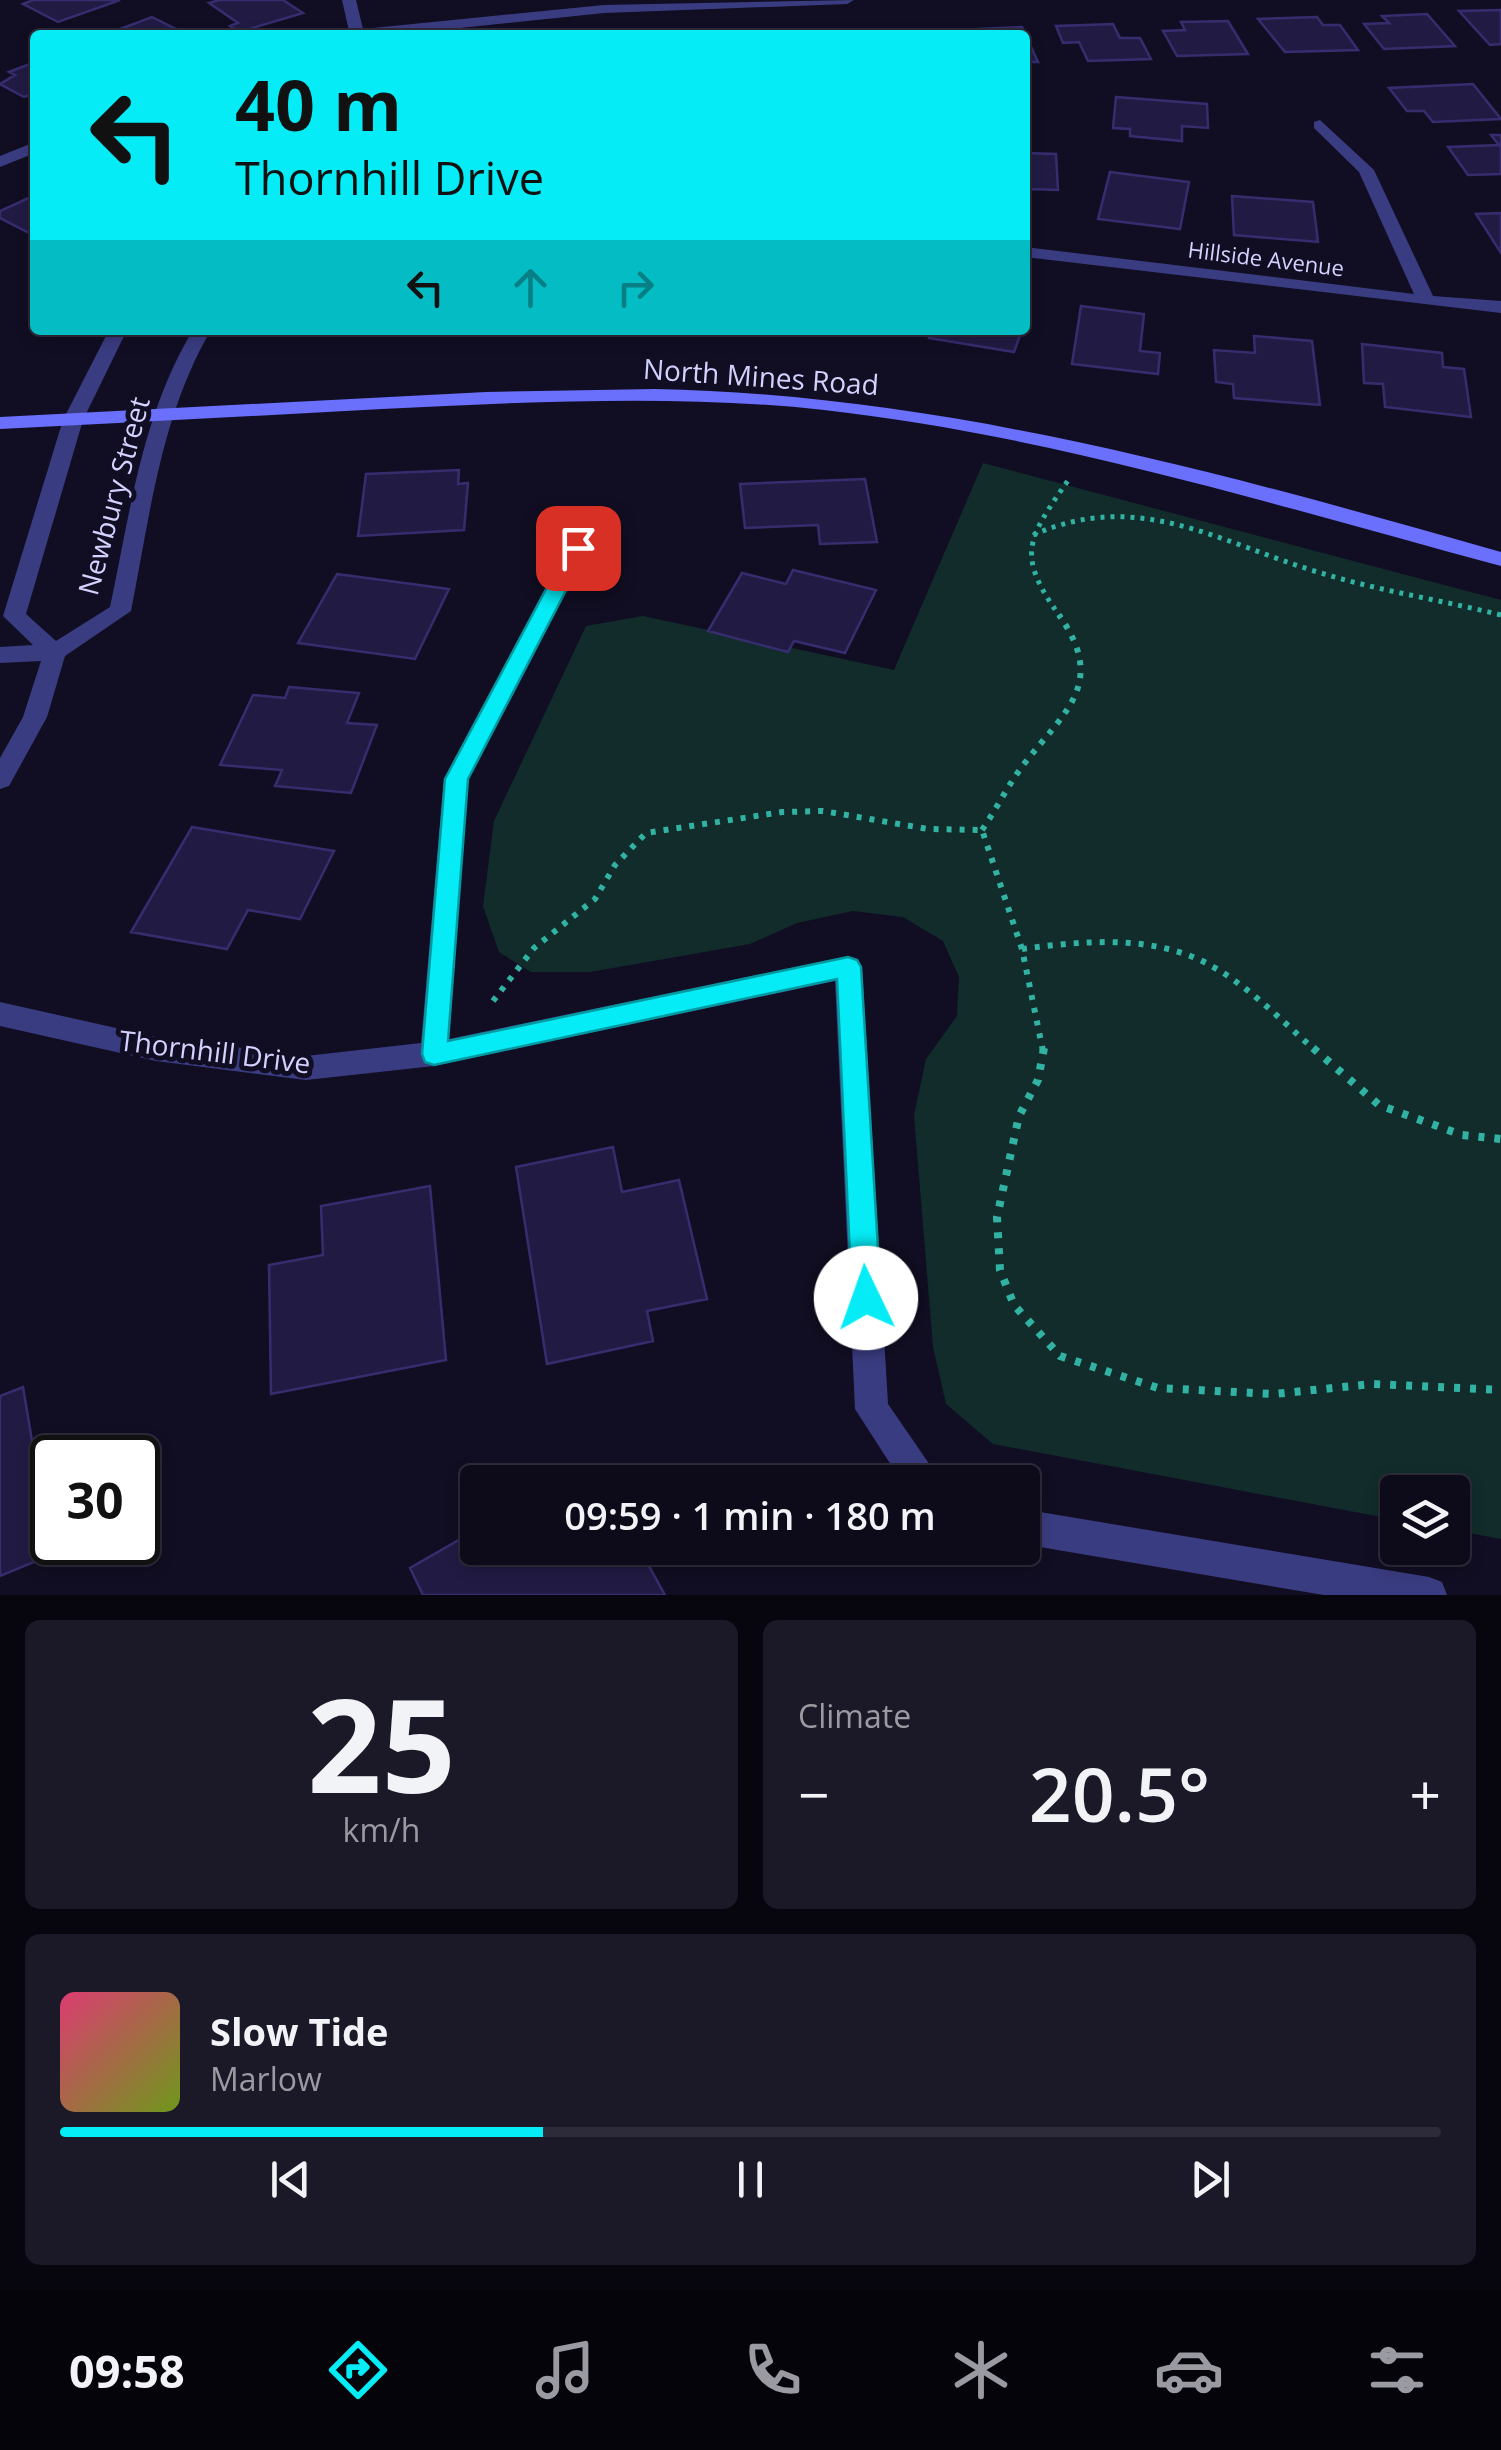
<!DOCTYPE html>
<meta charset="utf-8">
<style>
:root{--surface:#0d0a1a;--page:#1b1827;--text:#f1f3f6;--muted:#9a9aa2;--line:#2d2b39;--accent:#05ecf6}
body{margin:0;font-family:"Open Sans",sans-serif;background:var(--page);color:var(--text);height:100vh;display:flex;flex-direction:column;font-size:38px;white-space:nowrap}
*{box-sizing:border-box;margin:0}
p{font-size:32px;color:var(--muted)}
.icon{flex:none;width:55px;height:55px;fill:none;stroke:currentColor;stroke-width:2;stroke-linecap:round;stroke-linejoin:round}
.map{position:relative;height:1595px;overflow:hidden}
.details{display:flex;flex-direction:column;gap:25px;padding:25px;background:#07060e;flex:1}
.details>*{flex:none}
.hud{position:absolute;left:30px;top:30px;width:1000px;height:305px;border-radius:10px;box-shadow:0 5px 15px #0003,0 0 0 2px var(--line);background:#05ecf6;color:#111;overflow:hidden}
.tools{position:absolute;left:1380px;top:1475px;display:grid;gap:20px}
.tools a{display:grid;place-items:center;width:90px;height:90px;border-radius:10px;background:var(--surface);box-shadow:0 5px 15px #0003,0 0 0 2px var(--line);font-size:50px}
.speed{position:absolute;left:30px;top:1435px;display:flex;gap:20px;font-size:50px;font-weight:700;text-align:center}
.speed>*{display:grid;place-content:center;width:130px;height:130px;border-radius:50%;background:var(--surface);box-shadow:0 5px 15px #0003,0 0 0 2px var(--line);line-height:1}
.speed .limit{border:5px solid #111;border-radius:15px;background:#fff;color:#111}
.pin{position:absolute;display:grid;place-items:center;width:85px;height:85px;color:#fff;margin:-42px;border-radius:20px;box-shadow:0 5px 15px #0006}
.me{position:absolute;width:110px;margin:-55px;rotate:357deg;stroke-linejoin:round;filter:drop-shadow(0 0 8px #0008)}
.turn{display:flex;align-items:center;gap:35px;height:210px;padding:0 40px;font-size:45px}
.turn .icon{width:130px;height:130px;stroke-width:2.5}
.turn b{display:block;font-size:70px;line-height:85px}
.lanes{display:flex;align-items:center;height:95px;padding:0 40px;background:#0003;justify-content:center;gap:50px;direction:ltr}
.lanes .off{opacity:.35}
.big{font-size:75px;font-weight:600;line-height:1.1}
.details .card{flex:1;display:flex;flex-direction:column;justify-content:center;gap:15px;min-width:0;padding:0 35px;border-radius:15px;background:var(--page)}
.details .dial{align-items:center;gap:0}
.dial b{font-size:130px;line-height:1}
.song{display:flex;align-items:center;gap:30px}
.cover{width:120px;height:120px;border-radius:15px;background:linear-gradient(135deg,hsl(340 70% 55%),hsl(80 70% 35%))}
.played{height:10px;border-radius:5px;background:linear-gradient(90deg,var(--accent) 35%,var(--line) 35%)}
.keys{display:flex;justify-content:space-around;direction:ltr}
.heat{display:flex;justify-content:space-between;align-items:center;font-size:55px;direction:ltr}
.details .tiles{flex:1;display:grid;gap:25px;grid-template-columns:1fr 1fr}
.card:last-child{grid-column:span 2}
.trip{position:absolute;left:460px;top:1465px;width:580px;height:100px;border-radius:10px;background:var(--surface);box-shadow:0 5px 15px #0003,0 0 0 2px var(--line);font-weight:600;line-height:100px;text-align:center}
.dock{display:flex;height:160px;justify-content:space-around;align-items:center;background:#05040a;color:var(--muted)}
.dock .icon{width:70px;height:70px}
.dock .active{color:var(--accent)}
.dock b{font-size:45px;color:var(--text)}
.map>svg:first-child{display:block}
.green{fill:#112c2a}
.building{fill:#211b43;stroke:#362d6f;stroke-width:2.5}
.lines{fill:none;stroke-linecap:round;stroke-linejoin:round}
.path-far2{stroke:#31b2a3;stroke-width:5;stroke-dasharray:4 6;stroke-linecap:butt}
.path-far1{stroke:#31b2a3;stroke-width:6;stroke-dasharray:5 8;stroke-linecap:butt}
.path{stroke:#31b2a3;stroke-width:8;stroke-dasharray:6 10;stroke-linecap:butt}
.street{fill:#3a3c81;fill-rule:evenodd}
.secondary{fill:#6a6ffc;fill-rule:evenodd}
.route{fill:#05ecf6;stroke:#0399a0;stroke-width:2.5}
.labels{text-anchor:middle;stroke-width:10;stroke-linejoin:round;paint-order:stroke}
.far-street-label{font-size:22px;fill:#d3d1fe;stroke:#110e23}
.street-label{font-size:28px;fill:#d3d1fe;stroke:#110e23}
</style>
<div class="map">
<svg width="1501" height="1595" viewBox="0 0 1501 1595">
<rect width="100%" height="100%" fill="#110e23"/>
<!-- green -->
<path class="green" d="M983,463L1501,600V1539L1453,1530L1452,1492H1398L1397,1520L993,1444L946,1404L933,1347L914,1115L926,1059L957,1016L959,977L943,941L903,917L853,911L797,923L750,944L590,972H531L499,952L483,906L494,821L586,626L643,616L894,670Z"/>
<!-- building -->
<path class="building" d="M33,0H120L58,22L23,4Z
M219,0H283L303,13L239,32L230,26L238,23L209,3Z
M1501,10V44L1490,45L1459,11Z
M1427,14L1455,46L1384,49L1364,24L1389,23L1382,16Z
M152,17L188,35H104Z
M1317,17L1323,25H1340L1358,50L1285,52L1258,19Z
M1228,21L1248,54L1177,56L1163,31L1185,30L1181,22Z
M1113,24L1120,38H1140L1151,59L1088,61L1079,42L1063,43L1056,26Z
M1022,27L1038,62H1025V35H982L979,29Z
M35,62V93L24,97L0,84L15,75L9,72Z
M1473,84L1501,119L1433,122L1424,111H1407L1389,88Z
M1116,97L1207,104L1208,128L1182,126V141L1130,136V129L1113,128Z
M1491,135H1501V174L1468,175L1448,147L1499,145Z
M1025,153L1056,154L1058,190L1028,189V198H1025Z
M1110,172L1189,182L1180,229L1098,219Z
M35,195V236L0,218V211Z
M1232,196L1313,202L1318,242L1234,235Z
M1501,213V253L1476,214Z
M1081,306L1144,314L1140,351L1160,353L1158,374L1072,364Z
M932,330H1022L1014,352L929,338Z
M1254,336L1312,341L1320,405L1234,398L1233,384L1216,382L1214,350L1255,353Z
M1362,344L1442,353L1443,367L1464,369L1471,417L1385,407L1383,384L1364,383Z
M459,470L458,484L468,483L464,530L358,536L366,474Z
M865,479L877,542L820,544L818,525L745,528L740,484Z
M793,570L876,590L845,653L794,641L788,652L708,631L742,573L786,584Z
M337,574L449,589L415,659L298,643Z
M289,687L359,693L347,723L377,725L351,793L275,786L282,770L220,765L253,695L285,698Z
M192,827L334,851L300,919L248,910L227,949L131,932Z
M613,1147L622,1192L679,1180L707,1299L647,1311L653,1341L547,1364L516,1167Z
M430,1186L446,1360L271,1394L269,1265L323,1255L321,1206Z
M23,1387L51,1555L0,1576V1396Z
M478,1529V1548H639L665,1595H423L410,1568Z"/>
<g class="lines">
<!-- path-far2 -->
<path class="path-far2" d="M1033,535C1140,488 1219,543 1321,573C1380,591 1441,600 1501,615
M1061,618C1015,554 1027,540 1069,479"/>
<!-- path-far1 -->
<path class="path-far1" d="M982,830C997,808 1008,785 1024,764C1066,710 1107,683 1059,615
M1022,949C1075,942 1133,936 1185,954C1235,971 1277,1017 1316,1051
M493,1001L534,948L595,899L615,865L646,833L782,812L823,811L928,829L982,830L1022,949L1043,1051"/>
<!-- path -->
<path class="path" d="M1044,1048L1038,1080L1019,1116L997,1217L1000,1270L1014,1305L1060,1356L1158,1388L1274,1394L1372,1384L1501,1390
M1313,1048L1379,1105L1462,1135L1501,1139"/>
<!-- street -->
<path class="street" d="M342,0H356L363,29L604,5L854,0L847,4L604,13L393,35H343L349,31Z
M1320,120L1374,170L1433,296L1501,301V313L1025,257V247L1414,294L1359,172L1314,128V122Z
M35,142V153L0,167V156Z
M109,330H127L83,420L26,614L56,641L110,607C130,513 142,414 193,330H211C161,415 150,515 131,611L65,656L47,717L9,786L0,789V758L23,717L41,661L0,663V647L33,645L3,616L63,420Z
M578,541L589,548L468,779L449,1039L848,956L858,959L862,967L888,1404L930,1465L938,1470L943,1482H902L855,1409L835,981L434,1066L306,1080L156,1061L0,1026V1002L156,1037L306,1056L421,1043L444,779L567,548Z
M1022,1509L1429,1577L1442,1582L1447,1595H1324L1022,1544Z"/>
<!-- secondary -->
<path class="secondary" d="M655,389C946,395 1223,473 1501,552V566C1277,506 1056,436 824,410C677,394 529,402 382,409C254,416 127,423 0,429V417L486,392Z"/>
</g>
<!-- route -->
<path class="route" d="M578,542L588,548L468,779L448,1041L848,957L857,960L861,967L881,1298L876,1308L866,1312L856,1308L852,1298L837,979L434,1065L425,1062L422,1054L445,779L568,548Z"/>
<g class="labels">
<!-- far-street labels -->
<g class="far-street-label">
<text transform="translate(1266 259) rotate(7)" y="8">Hillside Avenue</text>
</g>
<!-- street labels -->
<g class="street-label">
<text transform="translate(761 377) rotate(4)" y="10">North Mines Road</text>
<text transform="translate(114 496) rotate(-75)" y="10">Newbury Street</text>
<text transform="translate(215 1052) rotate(7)" y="10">Thornhill Drive</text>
</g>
</g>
</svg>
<div class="tools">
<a><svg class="icon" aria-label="layers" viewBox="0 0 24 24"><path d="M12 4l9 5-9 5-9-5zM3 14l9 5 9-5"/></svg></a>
</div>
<div class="speed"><div class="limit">30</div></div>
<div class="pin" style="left:578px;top:548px;background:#d93025"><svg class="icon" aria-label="arrive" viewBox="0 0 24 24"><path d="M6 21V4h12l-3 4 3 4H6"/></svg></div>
<svg class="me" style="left:866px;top:1298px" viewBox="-20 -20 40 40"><circle r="19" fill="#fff"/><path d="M0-13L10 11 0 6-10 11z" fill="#05ecf6"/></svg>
<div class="trip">09:59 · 1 min · 180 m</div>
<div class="hud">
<div class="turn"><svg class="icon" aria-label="left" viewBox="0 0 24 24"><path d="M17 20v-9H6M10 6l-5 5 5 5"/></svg><div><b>40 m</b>Thornhill Drive</div></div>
<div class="lanes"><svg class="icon" aria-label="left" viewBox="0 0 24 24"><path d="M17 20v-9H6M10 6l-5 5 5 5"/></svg><svg class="icon off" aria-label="ahead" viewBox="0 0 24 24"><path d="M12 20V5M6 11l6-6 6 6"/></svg><svg class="icon off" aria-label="right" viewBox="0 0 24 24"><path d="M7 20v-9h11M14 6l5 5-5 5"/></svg></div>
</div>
</div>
<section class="details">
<div class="tiles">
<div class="card dial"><b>25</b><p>km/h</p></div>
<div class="card"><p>Climate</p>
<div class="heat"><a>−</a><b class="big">20.5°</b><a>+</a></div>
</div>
<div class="card">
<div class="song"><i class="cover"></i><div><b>Slow Tide</b><p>Marlow</p></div></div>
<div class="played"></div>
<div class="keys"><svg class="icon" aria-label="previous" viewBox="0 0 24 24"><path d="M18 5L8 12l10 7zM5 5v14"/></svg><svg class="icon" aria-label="pause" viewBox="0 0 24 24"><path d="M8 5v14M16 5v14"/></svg><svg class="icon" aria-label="next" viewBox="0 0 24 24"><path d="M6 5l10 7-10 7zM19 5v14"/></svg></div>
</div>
</div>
</section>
<nav class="dock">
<b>09:58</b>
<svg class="icon active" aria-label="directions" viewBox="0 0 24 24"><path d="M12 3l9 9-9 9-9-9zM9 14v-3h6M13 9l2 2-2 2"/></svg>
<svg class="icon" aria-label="music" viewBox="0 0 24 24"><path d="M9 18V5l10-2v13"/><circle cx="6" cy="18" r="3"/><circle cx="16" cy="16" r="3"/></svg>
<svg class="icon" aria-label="phone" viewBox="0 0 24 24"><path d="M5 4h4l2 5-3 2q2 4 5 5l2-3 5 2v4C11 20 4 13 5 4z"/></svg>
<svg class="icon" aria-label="climate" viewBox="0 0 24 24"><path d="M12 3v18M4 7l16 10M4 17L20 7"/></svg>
<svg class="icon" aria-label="car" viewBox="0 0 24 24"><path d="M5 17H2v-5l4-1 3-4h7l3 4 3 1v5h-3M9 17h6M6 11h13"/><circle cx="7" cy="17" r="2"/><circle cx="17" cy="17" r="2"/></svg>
<svg class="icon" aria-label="filters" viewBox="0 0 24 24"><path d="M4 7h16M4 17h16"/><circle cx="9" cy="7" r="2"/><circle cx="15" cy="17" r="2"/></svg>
</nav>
